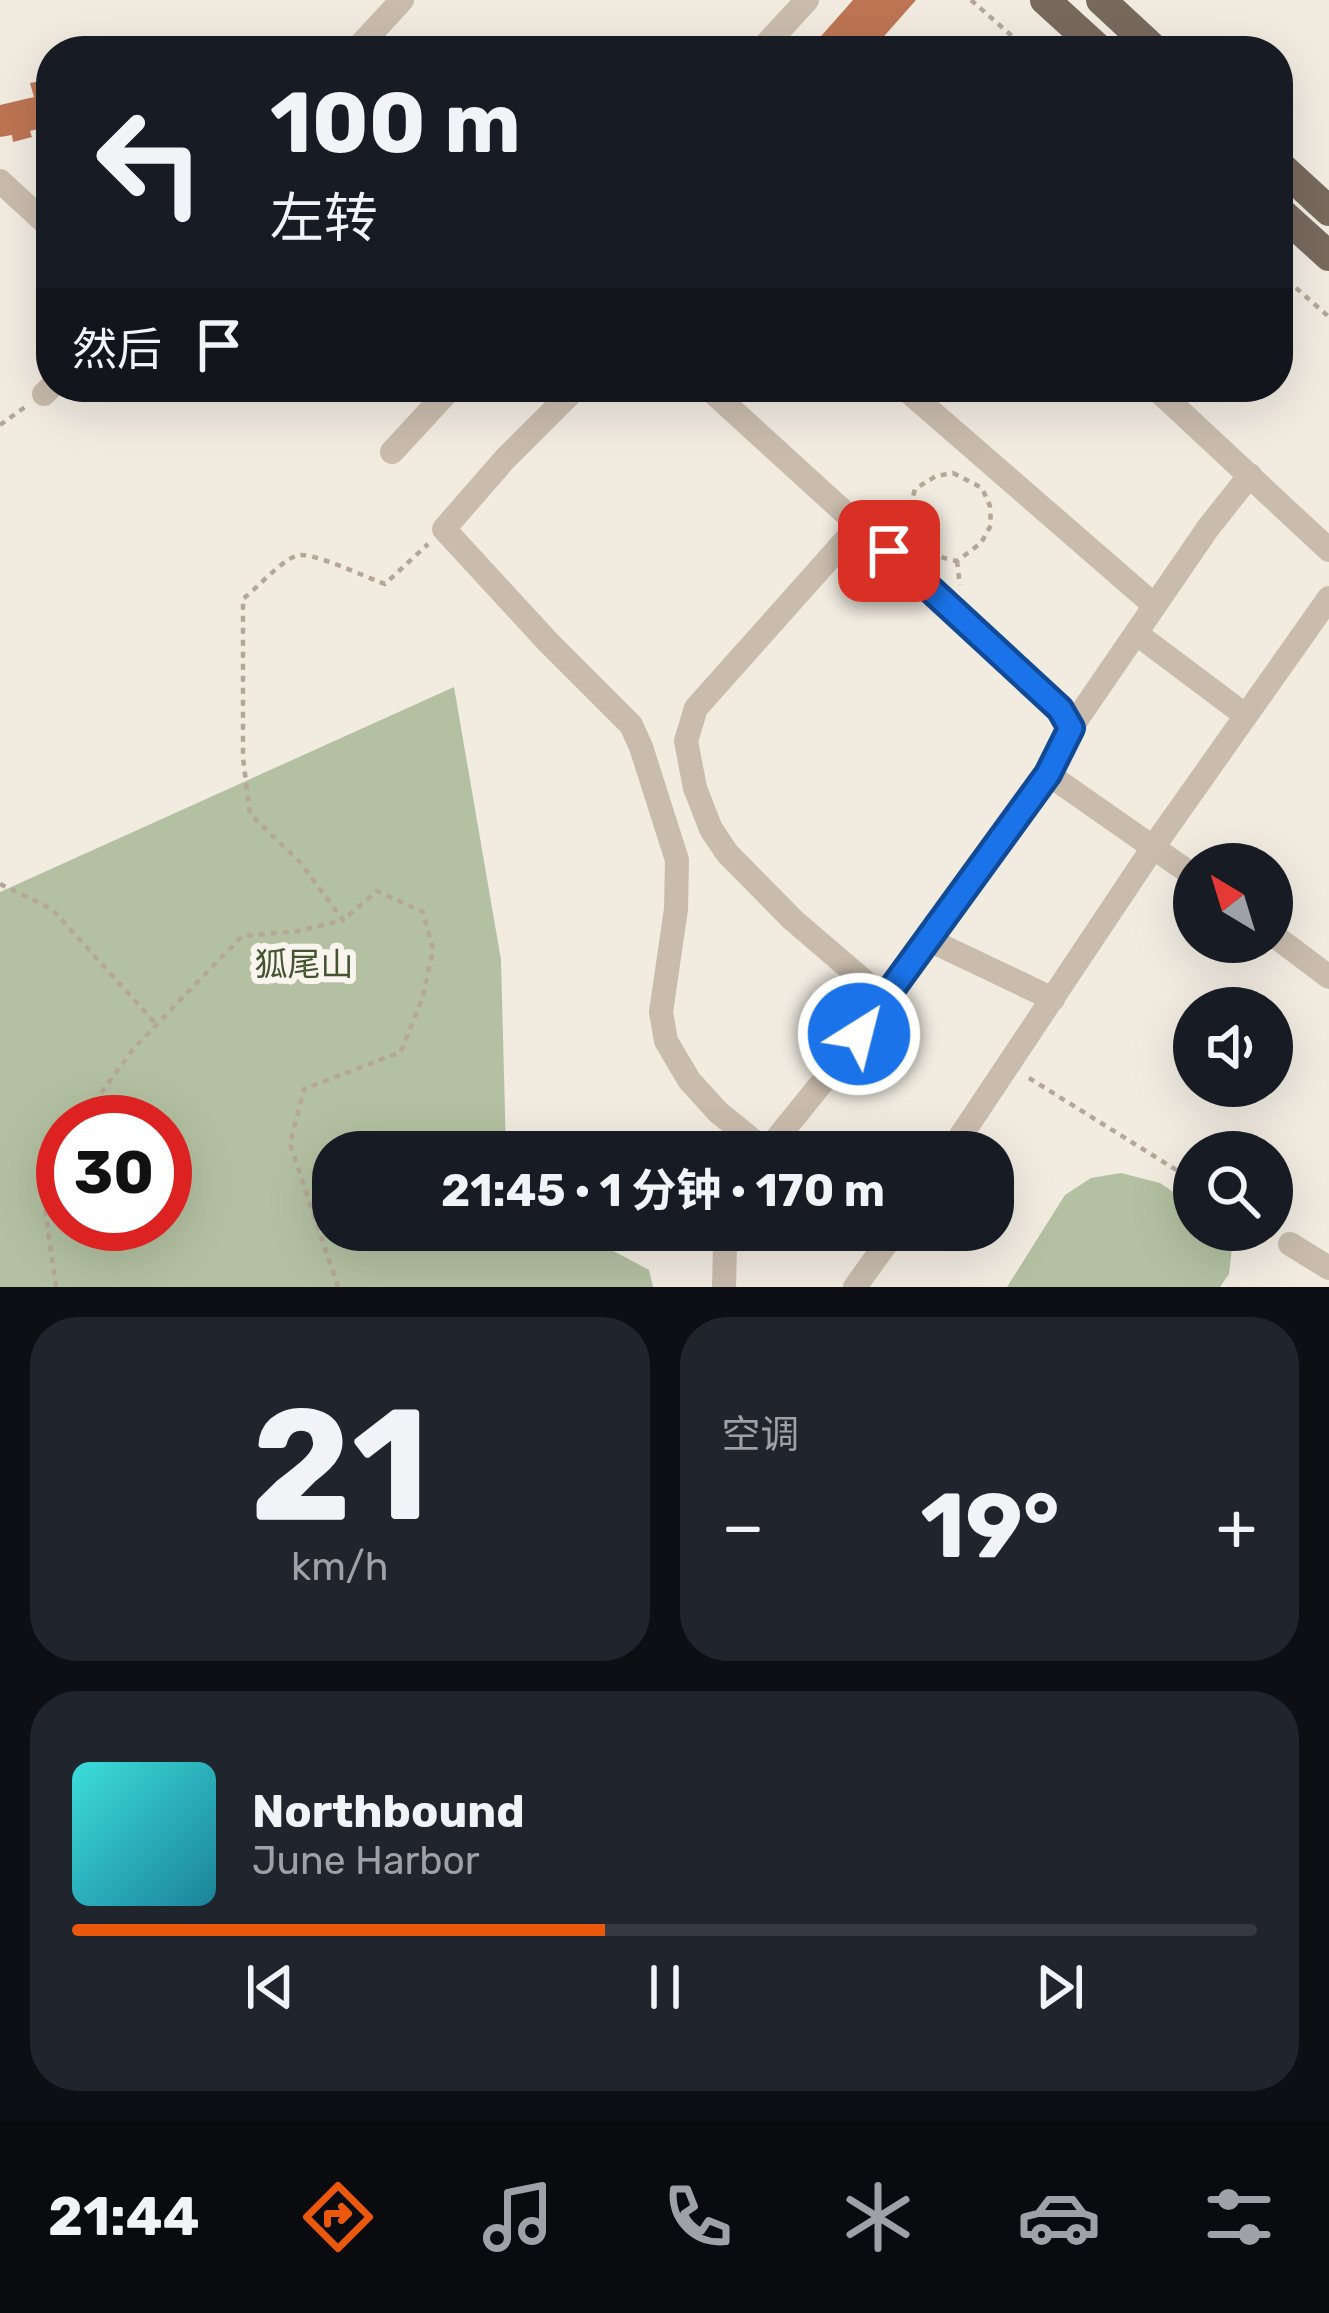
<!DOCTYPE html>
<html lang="zh">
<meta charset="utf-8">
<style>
:root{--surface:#171b24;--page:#20242c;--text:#f1f3f6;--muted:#9ea1a6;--line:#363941;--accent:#ea580c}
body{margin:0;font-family:Rubik,"Noto Sans SC",sans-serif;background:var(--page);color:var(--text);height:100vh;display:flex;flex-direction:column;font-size:45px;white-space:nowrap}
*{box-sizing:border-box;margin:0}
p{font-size:39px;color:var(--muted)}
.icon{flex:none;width:66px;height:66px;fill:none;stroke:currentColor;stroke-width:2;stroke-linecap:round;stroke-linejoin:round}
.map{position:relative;height:1287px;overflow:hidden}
.sheet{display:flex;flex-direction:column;gap:30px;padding:30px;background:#0d0f14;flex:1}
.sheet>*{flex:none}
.guide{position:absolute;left:36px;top:36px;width:1257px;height:366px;border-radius:48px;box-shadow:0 12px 48px #0002;background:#171b24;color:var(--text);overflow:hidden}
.needle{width:78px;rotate:322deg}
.controls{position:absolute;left:1173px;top:843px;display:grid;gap:24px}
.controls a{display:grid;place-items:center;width:120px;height:120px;border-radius:50%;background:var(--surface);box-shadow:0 12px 48px #0002;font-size:60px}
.speed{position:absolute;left:36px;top:1095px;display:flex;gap:24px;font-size:60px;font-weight:700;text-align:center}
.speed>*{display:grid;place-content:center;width:156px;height:156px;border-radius:50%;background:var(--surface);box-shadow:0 12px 48px #0002;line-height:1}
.speed .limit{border:18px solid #d22;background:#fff;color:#111}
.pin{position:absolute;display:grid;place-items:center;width:102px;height:102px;color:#fff;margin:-51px;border-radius:24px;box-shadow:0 6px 18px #0006}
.me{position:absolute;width:132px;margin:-66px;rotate:36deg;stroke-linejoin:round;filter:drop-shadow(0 0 9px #0008)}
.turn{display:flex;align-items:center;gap:42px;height:252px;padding:0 36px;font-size:54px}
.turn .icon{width:156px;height:156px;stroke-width:2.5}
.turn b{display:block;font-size:84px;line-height:102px}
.then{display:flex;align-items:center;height:114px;padding:0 36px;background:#0003;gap:24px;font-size:45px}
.big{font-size:90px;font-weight:700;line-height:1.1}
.sheet .widget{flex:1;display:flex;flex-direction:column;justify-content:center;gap:18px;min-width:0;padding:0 42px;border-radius:48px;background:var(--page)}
.sheet .dial{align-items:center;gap:0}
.dial b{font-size:156px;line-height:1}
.song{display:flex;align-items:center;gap:36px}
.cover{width:144px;height:144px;border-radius:18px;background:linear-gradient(135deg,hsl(180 70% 55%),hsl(190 70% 35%))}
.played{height:12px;border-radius:6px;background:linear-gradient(90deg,var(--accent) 45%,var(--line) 45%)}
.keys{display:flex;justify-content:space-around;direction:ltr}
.heat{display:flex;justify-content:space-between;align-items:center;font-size:66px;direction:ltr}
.sheet .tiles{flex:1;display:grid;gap:30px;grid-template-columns:1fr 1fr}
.widget:last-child{grid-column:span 2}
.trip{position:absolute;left:312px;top:1131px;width:702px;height:120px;border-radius:48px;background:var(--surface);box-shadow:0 12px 48px #0002;font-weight:700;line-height:120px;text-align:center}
.tabs{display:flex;height:192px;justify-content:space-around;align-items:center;background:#090b0e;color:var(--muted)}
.tabs .icon{width:84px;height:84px}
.tabs .on{color:var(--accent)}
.tabs b{font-size:54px;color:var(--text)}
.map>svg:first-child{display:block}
.green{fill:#b3c0a1;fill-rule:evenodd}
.building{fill:#bd7553}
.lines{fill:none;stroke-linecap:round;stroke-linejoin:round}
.path{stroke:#b5a697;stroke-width:4.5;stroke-dasharray:6 6;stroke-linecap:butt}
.minor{stroke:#c9bcad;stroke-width:24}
.major{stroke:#78695d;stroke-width:30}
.route-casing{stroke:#114b97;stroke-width:30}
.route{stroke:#1a73e8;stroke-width:21}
.labels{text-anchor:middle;stroke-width:12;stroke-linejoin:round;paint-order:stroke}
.park-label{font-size:33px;fill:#445431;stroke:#f9f4ed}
</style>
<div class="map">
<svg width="1329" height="1287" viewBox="0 0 1329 1287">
<rect width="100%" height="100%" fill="#f1ebe0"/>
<!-- green -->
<path class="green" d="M454,687L501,960L506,1152H333V1230H574L649,1270L653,1287H0V892ZM63,1122H165V1224H63Z
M1121,1173L1160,1183L1194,1206V1230H1218L1232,1248L1229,1274L1220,1287H1007L1065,1195L1091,1178Z"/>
<!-- building -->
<path class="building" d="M853,0H916L871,51H808Z
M51,79V115L48,122L43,128L30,131L32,137L13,142L12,135L0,137V105L34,97L30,83Z"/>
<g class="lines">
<!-- path -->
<path class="path" d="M971,0L1029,51
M1278,272L1329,317
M0,425L25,407
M953,473L982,488L990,506L991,525L981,543L957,561C910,552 903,533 915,489L936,476Z
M957,561L960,585
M0,884L52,909L156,1024
M1029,1078L1194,1181
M80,1122L134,1048L242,936L299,931L343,920L299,861L250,814L243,758V599C259,586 277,565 295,556C308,549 367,578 385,584L428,544
M56,1287L41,1181L63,1148
M338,1287L290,1144L304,1089L401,1052L423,996L433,950L423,912L377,891L344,919"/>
<!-- minor -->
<path class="minor" d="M355,51L402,0
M760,51L807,0
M0,181L51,228
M577,387L504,460L444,529L548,642L631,725L641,747L677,860L676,909L661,1012L666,1041L689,1080L718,1112L766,1151
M707,387L1060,709L1071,728
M903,387L1154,605
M1154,387L1329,550
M44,394L51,387
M392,452L452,387
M860,524L696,708L686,741L695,788L711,829L727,853L793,920L884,998
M1137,634L1245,715
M1048,774L1194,876
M1272,934L1329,977
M927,939L1048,774L1071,728L1208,528L1250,475
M766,1152L833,1069L927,939L1053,999
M950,1152L1154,846L1329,598
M1290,1244L1329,1268
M724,1287L725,1246L733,1230
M855,1287L896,1230"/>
<!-- major -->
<path class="major" d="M1045,0L1101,51
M1101,0L1156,51
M1278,164L1329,211
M1278,210L1329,256"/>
</g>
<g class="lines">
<!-- route casing -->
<g class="route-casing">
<path id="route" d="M859,1034L1048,774L1071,728L1060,709L889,551"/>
</g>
<!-- route -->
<use href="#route" class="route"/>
</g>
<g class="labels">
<!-- park labels -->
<g class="park-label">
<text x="304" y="976">狐尾山</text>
</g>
</g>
</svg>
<div class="controls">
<a><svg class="needle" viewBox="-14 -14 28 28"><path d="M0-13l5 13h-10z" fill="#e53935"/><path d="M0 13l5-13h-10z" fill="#9ea1a6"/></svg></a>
<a><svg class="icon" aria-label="sound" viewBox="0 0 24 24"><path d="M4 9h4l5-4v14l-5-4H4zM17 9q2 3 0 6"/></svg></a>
<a><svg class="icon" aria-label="search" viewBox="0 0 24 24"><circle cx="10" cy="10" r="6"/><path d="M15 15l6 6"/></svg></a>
</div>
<div class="speed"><div class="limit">30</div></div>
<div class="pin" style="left:889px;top:551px;background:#d93025"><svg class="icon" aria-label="arrive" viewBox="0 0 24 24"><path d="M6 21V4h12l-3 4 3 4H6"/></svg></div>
<svg class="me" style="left:859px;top:1034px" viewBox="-20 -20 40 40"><circle r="17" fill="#1a73e8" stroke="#fff" stroke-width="3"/><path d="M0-11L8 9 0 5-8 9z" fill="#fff"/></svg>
<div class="trip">21:45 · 1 分钟 · 170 m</div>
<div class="guide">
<div class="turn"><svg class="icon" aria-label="left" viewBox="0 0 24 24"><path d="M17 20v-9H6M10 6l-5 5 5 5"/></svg><div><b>100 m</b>左转</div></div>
<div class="then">然后<svg class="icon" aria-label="arrive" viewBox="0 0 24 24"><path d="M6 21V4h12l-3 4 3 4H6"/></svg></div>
</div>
</div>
<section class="sheet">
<div class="tiles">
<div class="widget dial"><b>21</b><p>km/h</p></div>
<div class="widget"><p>空调</p>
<div class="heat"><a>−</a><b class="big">19°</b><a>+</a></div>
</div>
<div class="widget">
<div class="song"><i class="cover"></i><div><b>Northbound</b><p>June Harbor</p></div></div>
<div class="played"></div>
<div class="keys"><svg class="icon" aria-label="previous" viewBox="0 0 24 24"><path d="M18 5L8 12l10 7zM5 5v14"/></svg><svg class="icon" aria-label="pause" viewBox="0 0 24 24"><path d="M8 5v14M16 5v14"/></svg><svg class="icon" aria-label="next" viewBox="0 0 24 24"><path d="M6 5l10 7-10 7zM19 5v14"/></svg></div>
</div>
</div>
</section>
<nav class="tabs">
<b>21:44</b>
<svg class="icon on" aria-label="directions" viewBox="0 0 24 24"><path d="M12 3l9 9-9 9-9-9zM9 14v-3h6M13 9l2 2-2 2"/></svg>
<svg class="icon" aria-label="music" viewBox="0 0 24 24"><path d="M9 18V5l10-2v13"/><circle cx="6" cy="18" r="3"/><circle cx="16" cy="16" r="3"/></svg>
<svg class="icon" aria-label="phone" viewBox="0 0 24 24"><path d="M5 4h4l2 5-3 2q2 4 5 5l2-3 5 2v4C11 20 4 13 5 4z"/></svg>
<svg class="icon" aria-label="climate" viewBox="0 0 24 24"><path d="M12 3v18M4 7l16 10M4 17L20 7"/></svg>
<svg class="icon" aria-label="car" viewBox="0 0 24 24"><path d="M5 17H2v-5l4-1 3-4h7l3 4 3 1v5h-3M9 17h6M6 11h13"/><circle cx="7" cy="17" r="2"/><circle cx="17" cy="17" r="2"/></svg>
<svg class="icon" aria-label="filters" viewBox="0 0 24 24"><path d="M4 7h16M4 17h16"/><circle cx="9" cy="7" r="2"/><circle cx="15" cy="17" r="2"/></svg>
</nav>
